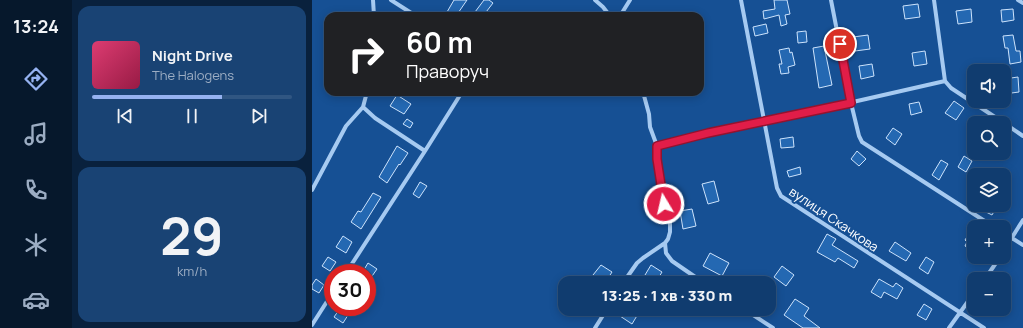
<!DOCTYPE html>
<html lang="uk">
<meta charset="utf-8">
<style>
:root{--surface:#103c6f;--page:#194374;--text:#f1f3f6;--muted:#9cadc3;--line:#305682;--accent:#95b2f1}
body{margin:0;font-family:Manrope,sans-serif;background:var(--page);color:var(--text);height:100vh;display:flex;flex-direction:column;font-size:15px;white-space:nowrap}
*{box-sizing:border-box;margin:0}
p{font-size:13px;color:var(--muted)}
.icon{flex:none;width:22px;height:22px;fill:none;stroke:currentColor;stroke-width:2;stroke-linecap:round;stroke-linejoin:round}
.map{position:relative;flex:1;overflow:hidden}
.sheet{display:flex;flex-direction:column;gap:6px;padding:6px;background:#09213d;width:240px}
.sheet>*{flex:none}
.banner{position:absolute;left:12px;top:12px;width:380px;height:84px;border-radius:12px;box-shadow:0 2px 10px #0003,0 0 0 1px var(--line);background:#202124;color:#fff;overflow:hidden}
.tools{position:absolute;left:655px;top:64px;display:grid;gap:8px}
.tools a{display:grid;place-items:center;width:44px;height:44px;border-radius:8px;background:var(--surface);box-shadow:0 2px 10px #0003,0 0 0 1px var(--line);font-size:20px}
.speed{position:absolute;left:12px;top:264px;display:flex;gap:8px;font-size:20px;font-weight:700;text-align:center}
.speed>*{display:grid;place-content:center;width:52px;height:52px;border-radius:50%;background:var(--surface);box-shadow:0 2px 10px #0003,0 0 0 1px var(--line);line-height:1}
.speed .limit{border:6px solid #d22;background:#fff;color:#111}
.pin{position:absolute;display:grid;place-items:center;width:34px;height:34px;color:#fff;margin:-17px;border:2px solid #fff;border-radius:50%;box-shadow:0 1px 4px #0007}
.me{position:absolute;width:44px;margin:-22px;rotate:351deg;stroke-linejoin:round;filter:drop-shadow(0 0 3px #0008)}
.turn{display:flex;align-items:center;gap:14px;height:84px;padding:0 16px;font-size:18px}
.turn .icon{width:52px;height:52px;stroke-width:2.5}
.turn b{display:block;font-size:28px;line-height:34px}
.sheet .tile{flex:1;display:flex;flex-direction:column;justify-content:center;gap:6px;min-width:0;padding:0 14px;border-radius:12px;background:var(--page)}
.sheet .dial{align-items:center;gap:0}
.dial b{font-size:52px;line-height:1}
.song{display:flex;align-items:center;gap:12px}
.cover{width:48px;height:48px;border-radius:6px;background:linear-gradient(135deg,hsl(340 70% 55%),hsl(340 70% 35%))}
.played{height:4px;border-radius:2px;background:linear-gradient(90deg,var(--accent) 65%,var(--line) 65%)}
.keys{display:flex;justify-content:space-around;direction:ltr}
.trip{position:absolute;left:246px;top:276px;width:218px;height:40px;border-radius:12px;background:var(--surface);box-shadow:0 2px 10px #0003,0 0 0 1px var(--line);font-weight:800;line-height:40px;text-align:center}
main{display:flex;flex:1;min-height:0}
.tab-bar{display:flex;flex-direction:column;width:72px;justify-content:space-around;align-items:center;background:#06182c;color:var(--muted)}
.tab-bar .icon{width:28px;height:28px}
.tab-bar .active{color:var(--accent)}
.tab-bar b{font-size:18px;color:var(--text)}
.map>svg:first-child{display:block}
.building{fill:#2468b2;stroke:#cde3fc}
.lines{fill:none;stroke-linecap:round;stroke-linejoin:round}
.minor{stroke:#a6caf1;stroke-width:4}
.route-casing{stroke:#92132f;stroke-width:10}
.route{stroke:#e11d48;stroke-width:7}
.labels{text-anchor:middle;stroke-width:4;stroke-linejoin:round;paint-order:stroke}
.street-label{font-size:13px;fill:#fff;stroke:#165094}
</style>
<main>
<nav class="tab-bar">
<b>13:24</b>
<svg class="icon active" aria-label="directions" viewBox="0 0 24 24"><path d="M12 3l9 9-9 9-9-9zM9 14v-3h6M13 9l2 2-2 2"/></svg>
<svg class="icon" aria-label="music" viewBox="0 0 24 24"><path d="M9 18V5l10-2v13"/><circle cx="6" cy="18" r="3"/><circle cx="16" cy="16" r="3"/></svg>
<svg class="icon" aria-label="phone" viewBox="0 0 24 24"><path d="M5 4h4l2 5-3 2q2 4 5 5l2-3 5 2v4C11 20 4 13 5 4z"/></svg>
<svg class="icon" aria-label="climate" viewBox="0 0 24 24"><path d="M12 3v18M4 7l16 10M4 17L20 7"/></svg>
<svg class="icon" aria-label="car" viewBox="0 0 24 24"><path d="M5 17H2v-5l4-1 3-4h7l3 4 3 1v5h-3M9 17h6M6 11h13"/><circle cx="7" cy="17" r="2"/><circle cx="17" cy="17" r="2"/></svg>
</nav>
<section class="sheet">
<div class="tile">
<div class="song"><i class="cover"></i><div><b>Night Drive</b><p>The Halogens</p></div></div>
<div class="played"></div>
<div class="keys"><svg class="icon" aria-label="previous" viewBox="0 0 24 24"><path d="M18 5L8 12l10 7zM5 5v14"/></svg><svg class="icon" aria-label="pause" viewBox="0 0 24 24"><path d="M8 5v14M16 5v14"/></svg><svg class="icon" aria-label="next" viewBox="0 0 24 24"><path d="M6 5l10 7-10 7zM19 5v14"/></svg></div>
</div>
<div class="tile dial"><b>29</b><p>km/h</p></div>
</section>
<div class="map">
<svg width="711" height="328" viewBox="0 0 711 328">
<rect width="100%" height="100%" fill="#165094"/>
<!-- building -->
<path class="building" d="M142,0H155L144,16H142L135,12Z
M172,0H177L181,3L171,16H160Z
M462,0H475L478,14L473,15L475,24L469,26L467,15L452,19L451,11L463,9Z
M606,4L608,17L593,19L591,6Z
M659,9L660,22L646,24L644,11Z
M701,9L702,20L690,22L689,10Z
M454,24L456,33L443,36L441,27Z
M494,31L495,42L486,43L485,32Z
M556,35L558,49L543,51L541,37Z
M701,35L704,51H708L709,62L698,64L696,48H693L691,36Z
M512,46L520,85L507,88L501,48Z
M477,48L478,53L480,52L483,65L476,67L477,73L469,74L467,64H470L467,50Z
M613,51L615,64L602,66L600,53Z
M560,64L562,76L549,79L547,66Z
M706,77L707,92L692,94V79Z
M85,95L99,104L92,114L78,106Z
M642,101L652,108L644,120L633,113Z
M607,102L610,112L599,115L597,104Z
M95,119L101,123L98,128L91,124Z
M581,128L590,134L583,145L574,138Z
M481,137L482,147L469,148L468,139Z
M85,146L96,153L88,165L87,164L75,183L67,177Z
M545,151L554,159L547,166L539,159Z
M652,156L660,161L654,172L646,167Z
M629,160L636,164L627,180L620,175Z
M488,167L489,174L477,177L475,171Z
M402,181L407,201L396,204L390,184Z
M108,182L115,186L107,198L101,194Z
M61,193L69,197L49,229L39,222L46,211L49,212Z
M672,205H678L684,208L680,215L670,210Z
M380,209L384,226L371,229L368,211Z
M662,226V251L653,246L655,242L653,240Z
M515,234L524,239L520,245L546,261L542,268L526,258L523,262L505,252Z
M31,236L40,242L34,253L24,247Z
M583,242L599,253L594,261L577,251Z
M398,253L417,263L410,276L391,266Z
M16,257L24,262L18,271L10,266Z
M614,257L622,262L616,274L607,268Z
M56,263L65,269L58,279L55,277V273H50Z
M289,265L300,272L293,283L281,275Z
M339,265L350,272L344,282L333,275Z
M470,266L482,275L474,286L462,277Z
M4,279L12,285L7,293L0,289V285Z
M567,279L581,287L584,283L591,288L585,299L572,292L569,298L559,292Z
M483,299L497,308L492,316L508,328H491L472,315Z
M612,304L620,309L614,320L605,315Z
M29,307L38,312L31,323L22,317Z
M312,309H317L326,314L320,324L308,316Z"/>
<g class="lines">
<!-- minor -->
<path class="minor" d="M61,0L62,16
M79,0L104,16
M283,0L291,7L298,16
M429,0L465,188L469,196L672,328
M519,0L539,103L547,136L550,142L682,227
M622,0L633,81L639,88L692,123
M706,0L711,3
M308,16L318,0
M692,123L711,136
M345,146L396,133L453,122L633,81
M113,151L150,92
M0,190L34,126L51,107L55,92
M692,233L711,245
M353,243L354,253L360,261L392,283
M692,250L711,220
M34,273L113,151L63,118L51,107
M673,279L688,257
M311,283L325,263L331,258L353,243L356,239L358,232V221L352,204L345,159V146L338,127L337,114L331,92
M432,309L461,328
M0,325L21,292
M283,328L295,309
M637,328L662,293"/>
</g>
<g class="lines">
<!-- route casing -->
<g class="route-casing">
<path id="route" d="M352,204L345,159V146L396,133L539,103L528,44"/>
</g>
<!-- route -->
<use href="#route" class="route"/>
</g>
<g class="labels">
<!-- street labels -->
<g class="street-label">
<text transform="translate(522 219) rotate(34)" y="5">вулиця Скачкова</text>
</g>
</g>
</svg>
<div class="tools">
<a><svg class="icon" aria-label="sound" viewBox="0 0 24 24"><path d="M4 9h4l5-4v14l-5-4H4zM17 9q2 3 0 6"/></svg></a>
<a><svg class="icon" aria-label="search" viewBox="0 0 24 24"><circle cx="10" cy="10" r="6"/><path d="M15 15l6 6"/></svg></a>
<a><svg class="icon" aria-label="layers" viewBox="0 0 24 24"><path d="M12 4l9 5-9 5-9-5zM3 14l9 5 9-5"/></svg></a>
<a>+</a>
<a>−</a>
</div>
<div class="speed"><div class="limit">30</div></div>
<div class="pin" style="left:528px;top:44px;background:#d93025"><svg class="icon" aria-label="arrive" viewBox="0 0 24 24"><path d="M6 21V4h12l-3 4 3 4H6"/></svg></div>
<svg class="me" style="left:352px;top:204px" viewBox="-20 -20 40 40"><circle r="17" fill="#e11d48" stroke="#fff" stroke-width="3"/><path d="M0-11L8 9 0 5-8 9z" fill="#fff"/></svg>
<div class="trip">13:25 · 1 хв · 330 m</div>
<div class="banner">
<div class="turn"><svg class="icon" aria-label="right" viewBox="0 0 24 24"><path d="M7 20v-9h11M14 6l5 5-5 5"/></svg><div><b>60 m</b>Праворуч</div></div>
</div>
</div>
</main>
